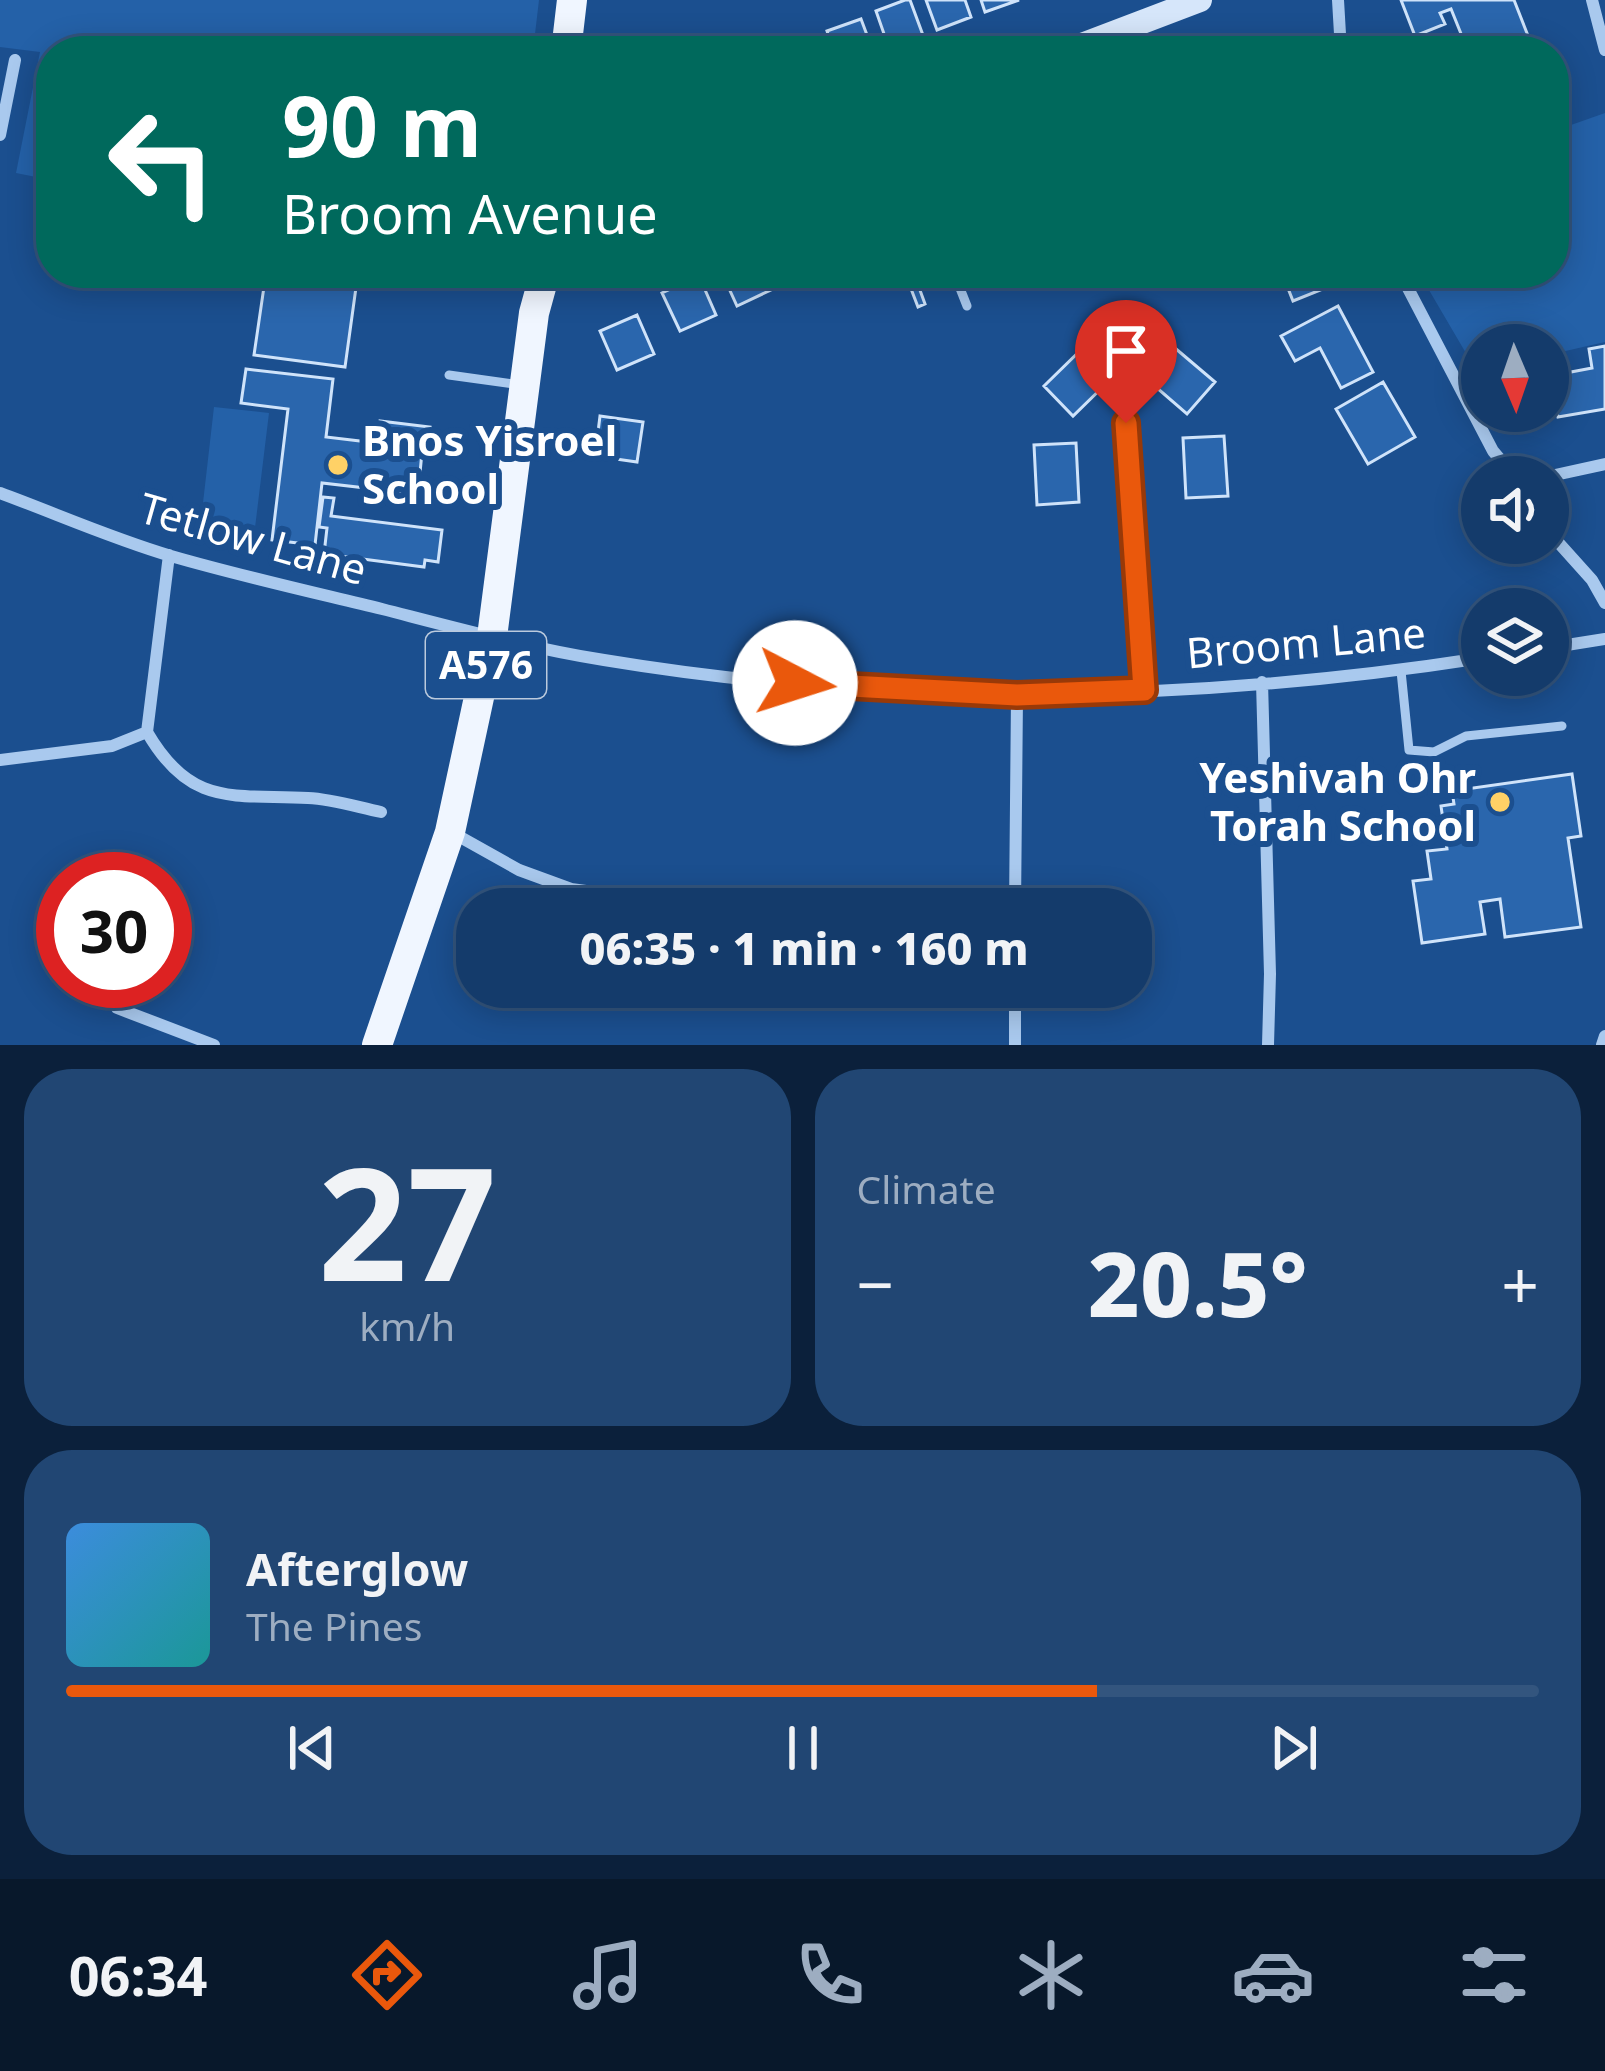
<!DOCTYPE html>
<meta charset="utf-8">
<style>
:root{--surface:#143b6b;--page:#214673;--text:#f1f3f6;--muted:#9dadc1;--line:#33557e;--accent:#ea580c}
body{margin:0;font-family:"Noto Sans",sans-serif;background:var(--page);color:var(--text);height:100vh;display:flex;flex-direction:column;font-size:45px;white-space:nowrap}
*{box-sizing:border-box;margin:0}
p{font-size:39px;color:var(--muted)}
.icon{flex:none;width:66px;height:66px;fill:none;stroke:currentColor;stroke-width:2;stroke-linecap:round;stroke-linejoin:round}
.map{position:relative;height:1045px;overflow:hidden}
.side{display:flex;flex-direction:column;gap:24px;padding:24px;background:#0b203b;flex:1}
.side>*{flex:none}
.hud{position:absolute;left:36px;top:36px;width:1533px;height:252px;border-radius:48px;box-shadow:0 6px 30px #0003,0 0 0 3px var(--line);background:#00695c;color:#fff;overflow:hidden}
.needle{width:78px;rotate:178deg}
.buttons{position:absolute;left:1461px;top:324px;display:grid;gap:24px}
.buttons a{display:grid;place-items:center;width:108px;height:108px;border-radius:50%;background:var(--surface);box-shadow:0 6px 30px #0003,0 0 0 3px var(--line);font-size:60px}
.speed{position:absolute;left:36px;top:852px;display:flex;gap:24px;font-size:60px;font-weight:700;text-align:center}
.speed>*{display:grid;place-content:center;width:156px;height:156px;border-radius:50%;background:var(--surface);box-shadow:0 6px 30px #0003,0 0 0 3px var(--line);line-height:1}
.speed .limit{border:18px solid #d22;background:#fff;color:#111}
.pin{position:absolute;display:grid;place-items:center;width:102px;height:102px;color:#fff;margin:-123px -51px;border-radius:50% 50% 50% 0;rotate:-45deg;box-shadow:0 0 12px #0007}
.pin .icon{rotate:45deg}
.me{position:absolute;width:132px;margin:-66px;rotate:95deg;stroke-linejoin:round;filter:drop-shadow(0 0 9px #0008)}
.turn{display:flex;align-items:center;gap:42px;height:252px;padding:0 48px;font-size:54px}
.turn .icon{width:156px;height:156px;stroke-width:2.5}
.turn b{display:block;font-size:84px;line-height:102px}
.big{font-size:90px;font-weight:800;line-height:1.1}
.side .tile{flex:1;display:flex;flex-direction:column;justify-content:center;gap:18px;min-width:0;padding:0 42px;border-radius:48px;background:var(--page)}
.side .dial{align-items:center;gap:0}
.dial b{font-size:156px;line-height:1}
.song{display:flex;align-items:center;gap:36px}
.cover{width:144px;height:144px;border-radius:18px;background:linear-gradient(135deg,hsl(210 70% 55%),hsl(180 70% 35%))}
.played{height:12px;border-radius:6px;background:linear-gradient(90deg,var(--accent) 70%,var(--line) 70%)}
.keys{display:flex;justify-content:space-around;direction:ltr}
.heat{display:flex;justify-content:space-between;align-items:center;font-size:66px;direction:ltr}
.side .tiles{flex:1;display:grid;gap:24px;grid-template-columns:1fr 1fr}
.tile:last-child{grid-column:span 2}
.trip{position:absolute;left:456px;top:888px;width:696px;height:120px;border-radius:48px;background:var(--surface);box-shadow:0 6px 30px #0003,0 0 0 3px var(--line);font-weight:800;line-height:120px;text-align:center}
.dock{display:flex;height:192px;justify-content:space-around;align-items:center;background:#08182b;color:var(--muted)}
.dock .icon{width:84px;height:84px}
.dock .active{color:var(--accent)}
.dock b{font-size:54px;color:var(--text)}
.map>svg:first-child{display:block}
.green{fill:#2461a8}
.building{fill:#2a66ad;stroke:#cfe3fa;stroke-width:3}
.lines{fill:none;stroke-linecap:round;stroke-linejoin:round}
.lane{stroke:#a9c9ee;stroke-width:9}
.street{stroke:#a9c9ee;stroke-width:12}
.secondary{stroke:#d6e6fa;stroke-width:24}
.primary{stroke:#f0f6ff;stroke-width:30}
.route-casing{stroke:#983908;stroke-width:30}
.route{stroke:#ea580c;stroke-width:21}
.poi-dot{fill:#ffd166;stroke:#1b4f8f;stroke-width:4.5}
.labels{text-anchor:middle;stroke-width:12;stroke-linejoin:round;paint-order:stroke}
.shield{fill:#1b4f8f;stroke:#bbcadd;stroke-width:3}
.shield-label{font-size:39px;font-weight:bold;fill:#fff}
.poi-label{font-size:42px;font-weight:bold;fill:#fff;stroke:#1b4f8f;text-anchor:start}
.street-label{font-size:42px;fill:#fff;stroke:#1b4f8f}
</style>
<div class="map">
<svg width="1605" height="1045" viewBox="0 0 1605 1045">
<rect width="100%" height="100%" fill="#1b4f8f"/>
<!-- green -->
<path class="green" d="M0,0H539L533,51H51V180L16,173L40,52L0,47Z
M1605,113V342L1548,355V345H1482V371L1477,372L1419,273H1554V131Z
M214,407L269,413L254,536L200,529Z"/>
<!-- building -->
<path class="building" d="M905,0H910L924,38L890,51L876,11Z
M926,0H965L971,17L937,30Z
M981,0H1019L985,12Z
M1401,0H1514L1534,51H1468L1451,9L1440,13L1445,24L1415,36Z
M861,19L873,51H834L827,31Z
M816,37L821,51H783L782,49Z
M1292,38L1297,51H1253Z
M266,273H358L345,367L254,355Z
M722,273H766L773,289L737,306Z
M885,273H942L917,282L925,304L918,307L908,281Z
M1282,273H1322L1328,287L1293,301Z
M699,276L716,315L680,331L662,293Z
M1338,306L1373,372L1341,388L1320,348L1295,361L1281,336Z
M637,315L654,354L617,370L600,331Z
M1169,343L1215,382L1187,414L1142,375Z
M1087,344L1116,374L1073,416L1044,386Z
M1605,346V409L1558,417L1550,376L1592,368L1589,349Z
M246,369L333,379L326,437L377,443L380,421L430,427L427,453L422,452L418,494L322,483L315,545L272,540L288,409L241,403Z
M1383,382L1415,437L1368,464L1336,409Z
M600,416L643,422L637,462L595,456Z
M1224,436L1228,496L1186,498L1183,438Z
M1076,443L1079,502L1037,505L1034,445Z
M323,497L334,498L331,516L442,530L438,562L425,560L424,567L324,554L327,528L319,527Z
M1572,774L1581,836L1568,838L1581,927L1505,937L1500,899L1480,902L1485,934L1422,943L1413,881L1431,879L1427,851L1447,849L1441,806L1454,804L1452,791Z"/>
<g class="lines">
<!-- lane -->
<path class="lane" d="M954,273L967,306
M449,375L521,385
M1401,671L1409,750L1434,752L1466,736L1562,726"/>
<!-- street -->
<path class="street" d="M1338,0L1341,51
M1592,0L1605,50
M0,135L15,60
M1400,273L1493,451L1515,477
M1126,423L1143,690
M1546,477L1605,464
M0,493C57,514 113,539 171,556C240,576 312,592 382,609C456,628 529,648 604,660C893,708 1192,703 1482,658
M1548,531L1592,580L1605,603
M1548,648L1605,639
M1262,682L1270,974L1268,1045
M147,732C191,808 233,794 308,798C332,799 357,807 381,812
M0,760L112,746L147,732L169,555
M453,833L519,870L571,889L719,909
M1015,909L1017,696
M1015,987V1045
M117,1008L214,1045
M1602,1045L1605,1036"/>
<!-- secondary -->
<path class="secondary" d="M1066,51L1200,0"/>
<!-- primary -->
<path class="primary" d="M566,51L572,0
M377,1045L450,832L492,637L534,313L545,273"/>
</g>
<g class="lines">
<!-- route casing -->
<g class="route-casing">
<path id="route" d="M795,683L1017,695L1144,690L1126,423"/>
</g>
<!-- route -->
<use href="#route" class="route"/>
</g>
<!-- markers -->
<g class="poi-dot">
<circle cx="338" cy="465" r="12"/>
<circle cx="1500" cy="802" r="12"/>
</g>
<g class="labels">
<!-- shield labels -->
<rect class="shield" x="426" y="632" width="120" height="66" rx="9"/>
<g class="shield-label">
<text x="486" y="679">A576</text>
</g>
<!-- poi labels -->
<g class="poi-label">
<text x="362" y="456">Bnos Yisroel<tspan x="362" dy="48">School</tspan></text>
<text x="1476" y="793" text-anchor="end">Yeshivah Ohr<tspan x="1476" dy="48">Torah School</tspan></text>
</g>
<!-- street labels -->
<g class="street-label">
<text transform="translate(253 539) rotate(16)" y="15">Tetlow Lane</text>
<text transform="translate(1306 643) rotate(-5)" y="15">Broom Lane</text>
</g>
</g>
</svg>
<div class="buttons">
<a><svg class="needle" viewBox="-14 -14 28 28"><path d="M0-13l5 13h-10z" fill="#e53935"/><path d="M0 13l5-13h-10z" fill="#9dadc1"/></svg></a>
<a><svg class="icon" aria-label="sound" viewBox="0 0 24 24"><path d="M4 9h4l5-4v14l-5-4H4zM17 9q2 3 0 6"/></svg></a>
<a><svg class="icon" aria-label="layers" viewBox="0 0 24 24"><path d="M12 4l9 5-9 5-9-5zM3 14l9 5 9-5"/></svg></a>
</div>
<div class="speed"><div class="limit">30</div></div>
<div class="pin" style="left:1126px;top:423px;background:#d93025"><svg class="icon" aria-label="arrive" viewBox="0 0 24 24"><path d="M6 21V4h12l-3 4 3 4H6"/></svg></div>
<svg class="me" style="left:795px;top:683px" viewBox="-20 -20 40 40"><circle r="19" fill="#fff"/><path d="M0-13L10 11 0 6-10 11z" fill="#ea580c"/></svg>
<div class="trip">06:35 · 1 min · 160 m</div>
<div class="hud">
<div class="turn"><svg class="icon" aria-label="left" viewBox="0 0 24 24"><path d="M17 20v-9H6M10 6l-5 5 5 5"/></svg><div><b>90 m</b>Broom Avenue</div></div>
</div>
</div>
<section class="side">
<div class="tiles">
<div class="tile dial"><b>27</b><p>km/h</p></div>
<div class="tile"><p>Climate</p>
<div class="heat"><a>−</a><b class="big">20.5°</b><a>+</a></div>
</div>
<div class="tile">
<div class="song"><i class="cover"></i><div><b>Afterglow</b><p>The Pines</p></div></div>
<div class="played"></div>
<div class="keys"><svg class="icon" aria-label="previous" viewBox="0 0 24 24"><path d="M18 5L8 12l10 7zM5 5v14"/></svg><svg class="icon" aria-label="pause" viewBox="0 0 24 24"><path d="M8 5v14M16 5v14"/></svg><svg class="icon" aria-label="next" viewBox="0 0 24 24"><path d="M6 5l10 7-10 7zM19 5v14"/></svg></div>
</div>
</div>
</section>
<nav class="dock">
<b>06:34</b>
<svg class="icon active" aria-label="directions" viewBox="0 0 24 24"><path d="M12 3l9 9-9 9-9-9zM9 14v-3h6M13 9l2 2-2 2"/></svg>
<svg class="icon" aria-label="music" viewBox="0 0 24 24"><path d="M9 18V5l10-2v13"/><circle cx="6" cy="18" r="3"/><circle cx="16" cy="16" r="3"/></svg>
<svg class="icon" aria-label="phone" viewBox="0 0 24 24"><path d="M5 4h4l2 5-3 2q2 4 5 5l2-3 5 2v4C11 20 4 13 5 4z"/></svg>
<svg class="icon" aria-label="climate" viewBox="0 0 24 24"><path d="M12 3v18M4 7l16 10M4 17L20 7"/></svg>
<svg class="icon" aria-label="car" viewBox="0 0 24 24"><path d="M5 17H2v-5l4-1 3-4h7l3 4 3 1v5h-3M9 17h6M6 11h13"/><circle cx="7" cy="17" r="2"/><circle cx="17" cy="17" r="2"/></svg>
<svg class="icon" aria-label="filters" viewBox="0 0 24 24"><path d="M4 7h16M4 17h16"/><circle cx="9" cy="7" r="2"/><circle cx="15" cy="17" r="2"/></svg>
</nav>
